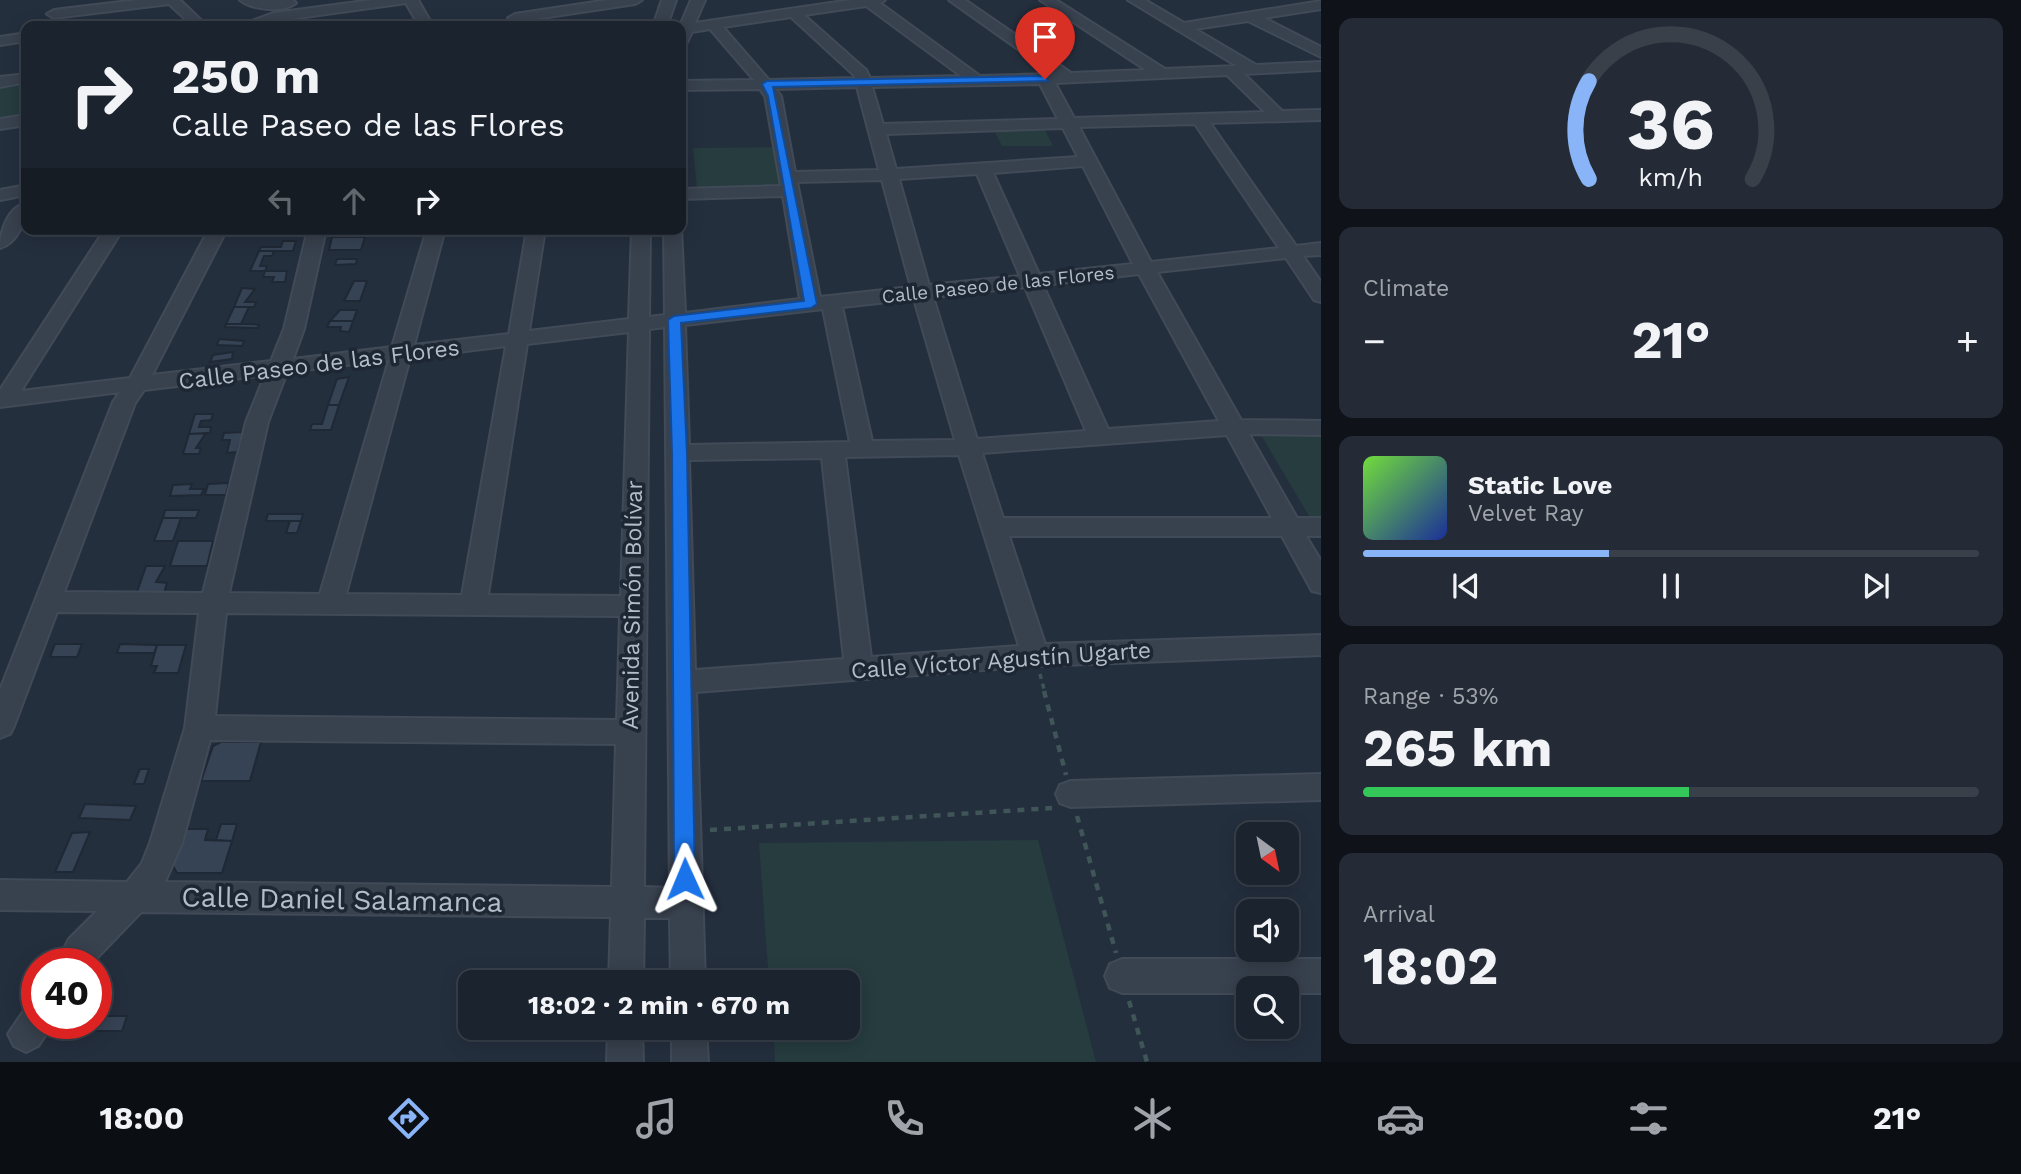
<!DOCTYPE html>
<meta charset="utf-8">
<style>
:root{--surface:#1b232e;--page:#242b36;--text:#f1f3f6;--muted:#a0a4aa;--line:#39404a;--accent:#8ab4f8}
body{margin:0;font-family:"Work Sans",sans-serif;background:var(--page);color:var(--text);height:100vh;display:flex;flex-direction:column;font-size:26px;white-space:nowrap}
*{box-sizing:border-box;margin:0}
p{font-size:23px;color:var(--muted)}
.icon{flex:none;width:38px;height:38px;fill:none;stroke:currentColor;stroke-width:2;stroke-linecap:round;stroke-linejoin:round}
.map{position:relative;flex:1;overflow:hidden}
.details{display:flex;flex-direction:column;gap:18px;padding:18px;background:#0f1319;width:700px}
.details>*{flex:none}
.banner{position:absolute;left:21px;top:21px;width:665px;height:214px;border-radius:14px;box-shadow:0 4px 18px #0003,0 0 0 2px var(--line);background:#1b232e;color:var(--text);overflow:hidden}
.needle{width:46px;rotate:147deg}
.buttons{position:absolute;left:1236px;top:822px;display:grid;gap:14px}
.buttons a{display:grid;place-items:center;width:63px;height:63px;border-radius:14px;background:var(--surface);box-shadow:0 4px 18px #0003,0 0 0 2px var(--line);font-size:35px}
.speed{position:absolute;left:21px;top:948px;display:flex;gap:14px;font-size:35px;font-weight:700;text-align:center}
.speed>*{display:grid;place-content:center;width:91px;height:91px;border-radius:50%;background:var(--surface);box-shadow:0 4px 18px #0003,0 0 0 2px var(--line);line-height:1}
.speed .limit{border:10px solid #d22;background:#fff;color:#111}
.pin{position:absolute;display:grid;place-items:center;width:60px;height:60px;color:#fff;margin:-72px -30px;border-radius:50% 50% 50% 0;rotate:-45deg;box-shadow:0 0 7px #0007}
.pin .icon{rotate:45deg}
.me{position:absolute;width:77px;margin:-38px;rotate:359deg;stroke-linejoin:round;filter:drop-shadow(0 0 5px #0008)}
.turn{display:flex;align-items:center;gap:24px;height:147px;padding:0 35px;font-size:32px}
.turn .icon{width:91px;height:91px;stroke-width:2.5}
.turn b{display:block;font-size:49px;line-height:60px}
.lanes{display:flex;align-items:center;height:66px;padding:0 35px;background:#0003;justify-content:center;gap:35px;direction:ltr}
.lanes .off{opacity:.35}
.big{font-size:52px;font-weight:700;line-height:1.1}
.details .widget{flex:1;display:flex;flex-direction:column;justify-content:center;gap:10px;min-width:0;padding:0 24px;border-radius:14px;background:var(--page)}
.details .dial{align-items:center;gap:0}
.dial svg{height:182px;overflow:visible;fill:none;stroke:var(--line);stroke-width:7;stroke-linecap:round;text-anchor:middle}
.dial text{fill:var(--text);stroke:none}
.song{display:flex;align-items:center;gap:21px}
.cover{width:84px;height:84px;border-radius:10px;background:linear-gradient(135deg,hsl(100 70% 55%),hsl(230 70% 35%))}
.played{height:7px;border-radius:4px;background:linear-gradient(90deg,var(--accent) 40%,var(--line) 40%)}
.keys{display:flex;justify-content:space-around;direction:ltr}
.heat{display:flex;justify-content:space-between;align-items:center;font-size:38px;direction:ltr}
.charge{height:10px;border-radius:5px;background:linear-gradient(90deg,#34c759 53%,var(--line) 0)}
.trip{position:absolute;left:458px;top:970px;width:402px;height:70px;border-radius:14px;background:var(--surface);box-shadow:0 4px 18px #0003,0 0 0 2px var(--line);font-weight:700;line-height:70px;text-align:center}
.dock{display:flex;height:112px;justify-content:space-around;align-items:center;background:#0b0e12;color:var(--muted)}
.dock .icon{width:49px;height:49px}
.dock .selected{color:var(--accent)}
.dock b{font-size:32px;color:var(--text)}
main{display:flex;flex:1;min-height:0}
.map>svg:first-child{display:block}
.green{fill:#263c3f}
.building{fill:#364354;stroke:#1f2835;stroke-width:2}
.lines{fill:none;stroke-linecap:round;stroke-linejoin:round}
.minor-casing{stroke:#414a57;stroke-width:4}
.path-far1{stroke:#3f5557;stroke-width:3.5;stroke-dasharray:5 5;stroke-linecap:butt}
.path{stroke:#3f5557;stroke-width:4.5;stroke-dasharray:7 7;stroke-linecap:butt}
.minor{fill:#38414e;fill-rule:evenodd}
.route{fill:#1a73e8;stroke:#114b97;stroke-width:2}
.labels{text-anchor:middle;stroke-width:7;stroke-linejoin:round;paint-order:stroke}
.far-street-label{font-size:19px;fill:#b4bcc9;stroke:#1d2633}
.street-label{font-size:23px;fill:#b4bcc9;stroke:#1d2633}
.near-street-label{font-size:28px;fill:#b4bcc9;stroke:#1d2633}
</style>
<main>
<div class="map">
<svg width="1321" height="1062" viewBox="0 0 1321 1062">
<rect width="100%" height="100%" fill="#242f3e"/>
<!-- green -->
<path class="green" d="M26,81V118L0,122V85Z
M994,130H1045L1053,146H1002Z
M775,147L783,187L697,188L693,148Z
M1321,434V521H1312L1261,435Z
M1038,840L1096,1062H775L773,1027H849V982H769L759,843Z"/>
<!-- building -->
<path class="building" d="M357,231L356,237H332L334,232Z
M332,237H365L361,250H329Z
M283,241H296L293,251H259L261,247H281Z
M259,251H274L272,256H264L260,266H267L265,271H250Z
M337,259H357L356,264L335,265Z
M265,271H287L285,282H272L274,277H263Z
M354,281H367L360,301H344Z
M242,288L255,289L245,302H256L254,307H234Z
M234,307H249L241,324H226Z
M340,310H357L353,321H330Z
M330,321H353L349,332L340,331L341,327H327Z
M226,324H252L259,325L258,328L225,327Z
M219,339L244,341L242,346L217,345Z
M233,352L232,359L210,362L213,355Z
M349,377L339,405H328L337,379Z
M328,405H339L331,430H310L312,424H322Z
M195,414H213L211,420L201,421L199,427H211L210,433L189,434Z
M243,432L237,452L227,453L230,440H222L224,433Z
M206,433L196,448H201L199,454H183L189,434Z
M229,483L226,495H205L208,484Z
M192,484L190,489H204L201,495L170,496L173,485Z
M165,510H199L196,518H163Z
M268,514H303L301,521H266Z
M163,518H181L173,541H154Z
M290,521H301L297,533H286Z
M178,541H213L207,566H170Z
M146,566H165L156,582L167,583L164,593L137,592Z
M55,644H82L77,657H50Z
M120,644L157,645L154,653H117Z
M157,645H186L178,673H154L157,666H151Z
M221,742H261L250,781H201L213,746Z
M140,769H149L144,784H134Z
M85,804L136,806L130,820L79,818Z
M221,824H237L232,841L216,840Z
M184,829H208L205,840L232,841L222,873H177L172,864Z
M90,832L73,872H55L72,833Z
M96,1016H127L122,1031H79L84,1024H96Z"/>
<g class="lines">
<!-- minor casing -->
<g class="minor-casing">
<path id="minor" d="M137,0H180L207,26H193L169,4L54,18L47,14L54,10Z
M240,0H293L296,3C284,13 252,10 240,0Z
M372,0H418L433,26H419L406,3L276,21L258,26H238L274,13Z
M608,0H642L635,4L515,22L508,18L515,14Z
M662,0H676L667,26H653Z
M691,0H705L695,23L851,0H885L880,3L980,76L1053,74L949,0H965L1071,73L1146,70L1040,0H1056L1165,69L1237,66L1128,0H1145L1184,23L1321,1V9L1264,18L1321,47V57L1248,21L1195,29L1256,65L1321,62V70L1244,74L1282,111L1321,110V120L1210,123L1296,246L1321,243V255L1303,256L1321,282V302L1314,300L1286,258L1157,272L1241,420L1321,421V435L1249,434L1297,518H1321V536H1306L1321,561V593L1312,591L1282,536H1009L1045,644L1321,635V655L1035,666L696,692L705,982H671L670,918H644L643,982H609L611,917L141,912L91,964H56L69,939L97,911L0,910V880L127,882L142,863L150,843L185,728L199,613L57,612L14,726L10,734L0,738V690L113,402L120,392L0,407V390L105,229H123L21,391L130,378L209,229H227L152,375L271,361L284,329L308,229H326L304,329L293,359L392,347L427,229H445L414,345L509,334L527,229H545L529,331L629,319L632,229H650L649,317L665,315L664,229L681,227L685,313L800,299L783,196L681,199V189L781,186L765,96L760,89L681,90V81L754,80L710,29L692,32L686,44L681,45L680,26ZM866,6L961,76L870,78L866,70L804,15ZM791,17L854,75L855,78L769,80L723,27ZM1227,75L1265,112L1074,118L1055,83ZM1040,84L1058,119L883,124L872,87ZM857,87L879,170L795,172L781,96L775,89ZM1195,124L1279,248L1151,262L1079,127ZM1063,128L1078,157L896,169L886,134ZM1083,166L1133,264L1039,274L993,173ZM977,174L1020,276L929,285L899,179ZM882,180L911,287L820,297L797,182ZM1139,274L1219,421L1108,429L1043,285ZM1025,287L1086,431L977,439L933,297ZM914,299L955,440L872,441L842,307ZM823,309L850,442L689,445L685,325ZM665,327L670,888L644,887L649,329ZM629,332L621,596L488,595L527,344ZM506,346L462,595L346,594L410,358ZM389,360L320,594L229,593L268,422L287,372ZM265,375L246,422L203,593L64,592L135,403L144,390ZM1227,435L1272,518H1003L982,453ZM959,455L1019,646L871,657L845,457ZM822,458L844,659L695,670L689,460ZM226,613L620,616L617,720L215,716ZM210,740L616,744L612,887L165,882L182,843Z
M26,33V41L0,45V37Z
M26,74V82L0,87V77Z
M26,115V125L0,129V119Z
M26,185V195L0,200V190Z
M26,203C27,219 18,243 0,248C0,231 8,207 26,203Z
M1321,774V800L1071,807L1060,803L1056,794L1060,785L1071,781Z
M1122,959H1321V993H1286V989H1248V993H1122L1110,988L1105,976L1110,964Z
M37,1004V1024H53L38,1046L26,1052L14,1046L8,1034L25,1009Z
M608,1027H642L643,1062H607Z
M672,1027H706L708,1062H672Z"/>
</g>
<!-- path-far1 -->
<path class="path-far1" d="M1040,674L1045,693"/>
<!-- path -->
<path class="path" d="M1044,691L1066,775
M1077,816L1116,953
M710,830L1052,808
M1129,1001L1147,1062"/>
<!-- minor -->
<use href="#minor" class="minor"/>
</g>
<!-- route -->
<path class="route" d="M1045,76L1048,81L773,87L817,304L811,308L681,323L687,453L695,879L692,885L685,888L677,885L674,879L672,453L668,320L674,316L804,301L768,96L762,84L767,81Z"/>
<g class="labels">
<!-- far-street labels -->
<g class="far-street-label">
<text transform="translate(998 284) rotate(-6)" y="7">Calle Paseo de las Flores</text>
</g>
<!-- street labels -->
<g class="street-label">
<text transform="translate(319 364) rotate(-7)" y="8">Calle Paseo de las Flores</text>
<text transform="translate(632 605) rotate(-89)" y="8">Avenida Simón Bolívar</text>
<text transform="translate(1001 660) rotate(-4)" y="8">Calle Víctor Agustín Ugarte</text>
</g>
<!-- near-street labels -->
<g class="near-street-label">
<text transform="translate(342 899) rotate(1)" y="10">Calle Daniel Salamanca</text>
</g>
</g>
</svg>
<div class="buttons">
<a><svg class="needle" viewBox="-14 -14 28 28"><path d="M0-13l5 13h-10z" fill="#e53935"/><path d="M0 13l5-13h-10z" fill="#a0a4aa"/></svg></a>
<a><svg class="icon" aria-label="sound" viewBox="0 0 24 24"><path d="M4 9h4l5-4v14l-5-4H4zM17 9q2 3 0 6"/></svg></a>
<a><svg class="icon" aria-label="search" viewBox="0 0 24 24"><circle cx="10" cy="10" r="6"/><path d="M15 15l6 6"/></svg></a>
</div>
<div class="speed"><div class="limit">40</div></div>
<div class="pin" style="left:1045px;top:79px;background:#d93025"><svg class="icon" aria-label="arrive" viewBox="0 0 24 24"><path d="M6 21V4h12l-3 4 3 4H6"/></svg></div>
<svg class="me" style="left:685px;top:879px" viewBox="-20 -20 40 40"><path d="M0-17L14 15 0 8-14 15z" fill="#1a73e8" stroke="#fff" stroke-width="4"/></svg>
<div class="trip">18:02 · 2 min · 670 m</div>
<div class="banner">
<div class="turn"><svg class="icon" aria-label="right" viewBox="0 0 24 24"><path d="M7 20v-9h11M14 6l5 5-5 5"/></svg><div><b>250 m</b>Calle Paseo de las Flores</div></div>
<div class="lanes"><svg class="icon off" aria-label="left" viewBox="0 0 24 24"><path d="M17 20v-9H6M10 6l-5 5 5 5"/></svg><svg class="icon off" aria-label="ahead" viewBox="0 0 24 24"><path d="M12 20V5M6 11l6-6 6 6"/></svg><svg class="icon" aria-label="right" viewBox="0 0 24 24"><path d="M7 20v-9h11M14 6l5 5-5 5"/></svg></div>
</div>
</div>
<section class="details">
<div class="widget dial"><svg viewBox="0 0 100 80">
<path d="M14 69A42 42 0 1 1 86 69"/>
<path d="M14 69A42 42 0 0 1 14 26" stroke="#8ab4f8"/>
<text x="50" y="56" font-size="32" font-weight="700">36</text>
<text x="50" y="72" font-size="11">km/h</text>
</svg></div>
<div class="widget"><p>Climate</p>
<div class="heat"><a>−</a><b class="big">21°</b><a>+</a></div>
</div>
<div class="widget">
<div class="song"><i class="cover"></i><div><b>Static Love</b><p>Velvet Ray</p></div></div>
<div class="played"></div>
<div class="keys"><svg class="icon" aria-label="previous" viewBox="0 0 24 24"><path d="M18 5L8 12l10 7zM5 5v14"/></svg><svg class="icon" aria-label="pause" viewBox="0 0 24 24"><path d="M8 5v14M16 5v14"/></svg><svg class="icon" aria-label="next" viewBox="0 0 24 24"><path d="M6 5l10 7-10 7zM19 5v14"/></svg></div>
</div>
<div class="widget"><p>Range · 53%</p><b class="big">265 km</b><div class="charge"></div></div>
<div class="widget"><p>Arrival</p><b class="big">18:02</b></div>
</section>
</main>
<nav class="dock">
<b>18:00</b>
<svg class="icon selected" aria-label="directions" viewBox="0 0 24 24"><path d="M12 3l9 9-9 9-9-9zM9 14v-3h6M13 9l2 2-2 2"/></svg>
<svg class="icon" aria-label="music" viewBox="0 0 24 24"><path d="M9 18V5l10-2v13"/><circle cx="6" cy="18" r="3"/><circle cx="16" cy="16" r="3"/></svg>
<svg class="icon" aria-label="phone" viewBox="0 0 24 24"><path d="M5 4h4l2 5-3 2q2 4 5 5l2-3 5 2v4C11 20 4 13 5 4z"/></svg>
<svg class="icon" aria-label="climate" viewBox="0 0 24 24"><path d="M12 3v18M4 7l16 10M4 17L20 7"/></svg>
<svg class="icon" aria-label="car" viewBox="0 0 24 24"><path d="M5 17H2v-5l4-1 3-4h7l3 4 3 1v5h-3M9 17h6M6 11h13"/><circle cx="7" cy="17" r="2"/><circle cx="17" cy="17" r="2"/></svg>
<svg class="icon" aria-label="filters" viewBox="0 0 24 24"><path d="M4 7h16M4 17h16"/><circle cx="9" cy="7" r="2"/><circle cx="15" cy="17" r="2"/></svg>
<b>21°</b>
</nav>
